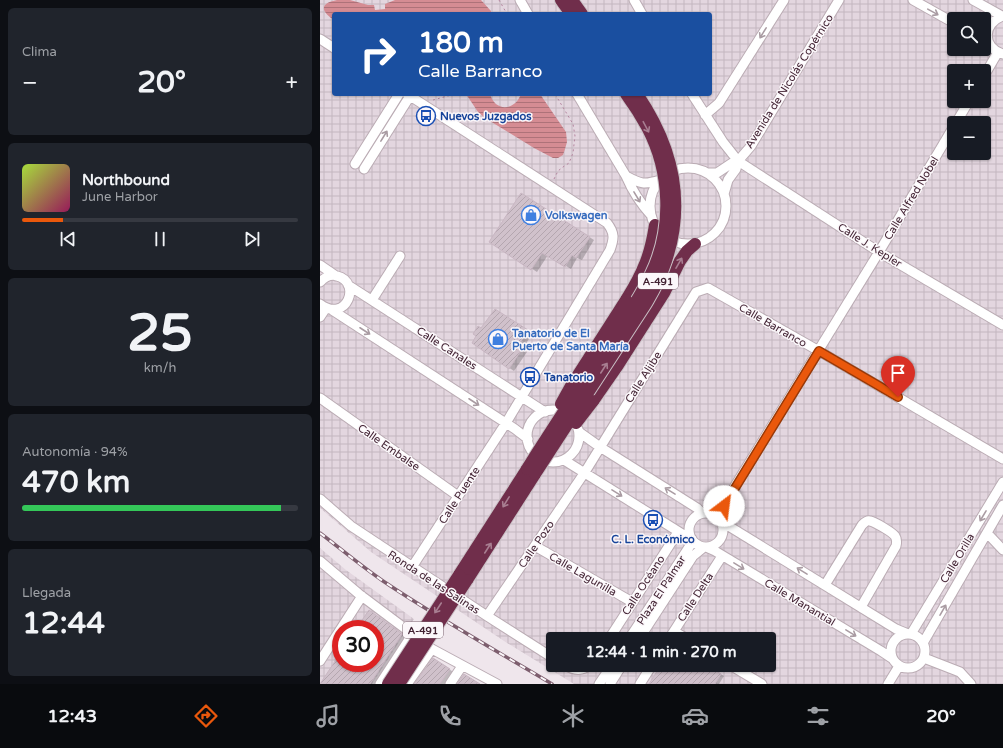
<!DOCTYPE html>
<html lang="es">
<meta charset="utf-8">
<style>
:root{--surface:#171b24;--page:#20242c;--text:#f1f3f6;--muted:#9ea1a6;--line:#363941;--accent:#ea580c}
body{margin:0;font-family:"Varela Round",sans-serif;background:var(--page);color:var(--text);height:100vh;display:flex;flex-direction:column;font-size:15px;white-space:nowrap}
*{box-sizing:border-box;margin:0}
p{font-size:13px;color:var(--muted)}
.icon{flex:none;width:22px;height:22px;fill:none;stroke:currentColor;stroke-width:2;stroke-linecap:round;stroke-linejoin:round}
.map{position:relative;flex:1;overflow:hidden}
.details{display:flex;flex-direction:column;gap:8px;padding:8px;background:#0d0f14;width:320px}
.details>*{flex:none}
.banner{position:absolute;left:12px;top:12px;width:380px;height:84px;border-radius:4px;box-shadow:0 1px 3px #0004;background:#1a4fa0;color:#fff;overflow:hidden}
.fabs{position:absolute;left:627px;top:12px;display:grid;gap:8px}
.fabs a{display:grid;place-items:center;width:44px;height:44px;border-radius:4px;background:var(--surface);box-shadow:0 1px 3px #0004;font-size:20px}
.speed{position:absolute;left:12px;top:620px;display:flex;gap:8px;font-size:20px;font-weight:700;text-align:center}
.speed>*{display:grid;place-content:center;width:52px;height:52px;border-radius:50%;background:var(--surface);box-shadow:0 1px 3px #0004;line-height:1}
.speed .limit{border:6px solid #d22;background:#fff;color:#111}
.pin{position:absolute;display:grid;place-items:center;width:34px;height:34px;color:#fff;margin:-41px -17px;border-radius:50% 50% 50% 0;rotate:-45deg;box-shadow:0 0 4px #0007}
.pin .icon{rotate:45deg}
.me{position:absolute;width:44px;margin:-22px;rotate:30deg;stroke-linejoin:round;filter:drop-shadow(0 0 3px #0008)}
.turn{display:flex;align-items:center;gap:14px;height:84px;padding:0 20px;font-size:18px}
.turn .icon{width:52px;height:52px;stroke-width:2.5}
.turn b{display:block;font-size:28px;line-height:34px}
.big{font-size:30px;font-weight:700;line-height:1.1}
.details .widget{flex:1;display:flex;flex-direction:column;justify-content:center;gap:6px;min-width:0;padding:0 14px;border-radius:6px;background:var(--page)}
.details .dial{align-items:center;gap:0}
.dial b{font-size:52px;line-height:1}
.song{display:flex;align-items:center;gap:12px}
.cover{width:48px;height:48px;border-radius:6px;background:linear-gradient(135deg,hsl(80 70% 55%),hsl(330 70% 35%))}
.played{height:4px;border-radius:2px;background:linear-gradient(90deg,var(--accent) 15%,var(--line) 15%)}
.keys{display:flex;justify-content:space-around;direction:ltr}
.heat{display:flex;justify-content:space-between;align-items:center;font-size:22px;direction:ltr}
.charge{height:6px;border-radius:3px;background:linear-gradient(90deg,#34c759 94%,var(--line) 0)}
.trip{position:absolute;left:226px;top:632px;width:230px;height:40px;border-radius:4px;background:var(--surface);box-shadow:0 1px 3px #0004;font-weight:700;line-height:40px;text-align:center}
.tab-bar{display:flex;height:64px;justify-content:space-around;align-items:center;background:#090b0e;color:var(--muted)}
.tab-bar .icon{width:28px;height:28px}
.tab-bar .on{color:var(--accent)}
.tab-bar b{font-size:18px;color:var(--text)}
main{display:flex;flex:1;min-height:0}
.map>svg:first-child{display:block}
.industrial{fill:url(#industrial-grid);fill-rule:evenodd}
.water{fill:url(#water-rules)}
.shadow{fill:#0003}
.building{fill:url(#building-hatch);stroke:#c9b7c3}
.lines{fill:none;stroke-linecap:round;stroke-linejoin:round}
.minor-casing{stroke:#bbacb4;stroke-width:11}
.highway-casing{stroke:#cac1c6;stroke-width:14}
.path{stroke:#b4859f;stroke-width:1;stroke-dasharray:2 3;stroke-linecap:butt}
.minor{stroke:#fff;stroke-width:9}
.highway{stroke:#702e4b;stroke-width:12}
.rail-casing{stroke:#7d5e6e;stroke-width:3.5}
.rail{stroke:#fbf7fa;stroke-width:2;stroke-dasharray:6;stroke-linecap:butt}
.highway-bridge-casing{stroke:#cac1c6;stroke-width:14;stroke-linecap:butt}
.highway-bridge{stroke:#702e4b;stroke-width:12}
.oneway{stroke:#aa9ca3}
.oneway2{stroke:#a87e91}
.route-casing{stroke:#983908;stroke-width:10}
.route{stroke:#ea580c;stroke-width:7}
.labels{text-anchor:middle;stroke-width:3;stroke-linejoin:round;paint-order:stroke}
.shield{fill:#fbf7fa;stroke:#7a636f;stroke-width:1}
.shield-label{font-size:10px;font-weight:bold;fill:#422333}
.street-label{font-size:11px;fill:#422333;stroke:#fbf7fa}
.transit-label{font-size:11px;font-weight:bold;fill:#164399;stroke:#fbf7fa;text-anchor:start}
.shop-label{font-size:11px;font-weight:bold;fill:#366cbe;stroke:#fbf7fa;text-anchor:start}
</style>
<main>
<section class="details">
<div class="widget"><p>Clima</p>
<div class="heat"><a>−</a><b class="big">20°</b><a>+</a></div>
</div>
<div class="widget">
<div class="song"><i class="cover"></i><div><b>Northbound</b><p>June Harbor</p></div></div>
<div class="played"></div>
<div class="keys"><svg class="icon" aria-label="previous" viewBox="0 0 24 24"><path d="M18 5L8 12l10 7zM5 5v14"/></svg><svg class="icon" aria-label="pause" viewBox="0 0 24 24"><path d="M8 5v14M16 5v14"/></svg><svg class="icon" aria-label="next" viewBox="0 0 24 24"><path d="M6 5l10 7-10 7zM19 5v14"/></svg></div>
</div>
<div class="widget dial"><b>25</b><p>km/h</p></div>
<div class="widget"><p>Autonomía · 94%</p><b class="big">470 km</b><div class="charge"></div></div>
<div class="widget"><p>Llegada</p><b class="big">12:44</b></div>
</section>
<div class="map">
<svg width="683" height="684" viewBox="0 0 683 684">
<defs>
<pattern id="industrial-grid" width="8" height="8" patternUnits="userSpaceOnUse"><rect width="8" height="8" fill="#e3d6df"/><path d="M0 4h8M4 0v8" fill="none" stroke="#c4b7c0"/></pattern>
<pattern id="water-rules" width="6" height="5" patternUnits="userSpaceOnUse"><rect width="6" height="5" fill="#d58c93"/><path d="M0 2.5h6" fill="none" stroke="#ae7279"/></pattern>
<pattern id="building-hatch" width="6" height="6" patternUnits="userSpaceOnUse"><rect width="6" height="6" fill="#d0c1cb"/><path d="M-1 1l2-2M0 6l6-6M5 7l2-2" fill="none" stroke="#b4a6af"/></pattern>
</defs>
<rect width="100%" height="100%" fill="#efe6ec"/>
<!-- industrial -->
<path class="industrial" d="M0,0H683V684H254L187,643L51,552L0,508ZM14,14H390V94H14ZM634,19H664V49H634ZM634,71H664V101H634ZM634,123H664V153H634ZM233,639H449V665H233Z
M0,548L26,570L94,619L52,684H0ZM21,629H55V663H21Z"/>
<!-- water -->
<path class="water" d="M17,0H30L48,5H54L55,10L65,9V4L75,0H161L171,11V14H14V20C0,11 0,3 17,0Z
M146,94H170C175,112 195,111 201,94H220L246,132L247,142L245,149L243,155L238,158H233L214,148L165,118L158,112Z"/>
<!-- shadow -->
<path class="shadow" d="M206,197L274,240L262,260L257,258L251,269L228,255L217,272L171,242Z
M180,313L212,334L202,350L207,352L194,371L153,343L161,329Z
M54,614L87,638L57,684H1L21,654V663H55V629H37Z
M118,662L135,673L127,684H96Z
M342,665H386L404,676L399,684H330Z"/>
<!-- building -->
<path class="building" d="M201,193L270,237L256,258L252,255L245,267L222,253L211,270L169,242Z
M175,309L208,330L198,346L202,349L189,369L152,343L156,336L153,334L158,326L161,328Z
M49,610L82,634L50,684H0L21,652V663H55V629H36Z
M113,658L130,669L120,684H94Z
M341,665H387L401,674L395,684H329Z
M144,674L160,684H137Z"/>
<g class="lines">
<!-- minor casing -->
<g class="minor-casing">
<path id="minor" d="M200,0L208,14
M314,0L322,14
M593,0L634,23
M653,0L682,16
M683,16C662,23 662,48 683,54
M0,39L14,48
M664,76L678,52
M87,94L287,223C295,233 294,239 290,250L186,423L92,567
M257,94L306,176C312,190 321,204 331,215
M372,94L403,142L418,161L559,252L683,325
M385,115L399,103L464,0
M636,123L649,101
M35,164L79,94
M330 206a38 38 0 1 1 76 0a38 38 0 1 1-76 0Z
M44,169L90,96
M387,173H397L412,163L418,161
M306,176C321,184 324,185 340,180
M404,194L408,180L416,169L418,161L431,146L519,0
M0,265L16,276
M0,282C5,277 11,274 17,276C42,282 27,324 0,304
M28,285L225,412
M52,300L80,256
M12,310L195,429L208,439
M0,317L6,308
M0,398L138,496
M207 436a26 26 0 1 1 52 0a26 26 0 1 1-52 0Z
M259,432L280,447L377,508L382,513
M244,460L364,535L372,539
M0,499L31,526L167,616L233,658
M369 530a17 17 0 1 1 34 0a17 17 0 1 1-34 0Z
M398,517L415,486L559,252L634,126
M402,522L576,629L588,634
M667,533L683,550
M215,546L312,602
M386,547L395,551L561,651L573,659
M0,561L39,594L87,630L92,635L112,649L177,684
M505,585L542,525C544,523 547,520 550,521C555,522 572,532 575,536C577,539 577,542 576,546L541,607
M167,616L265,472L376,292L388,288L499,351L683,459
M354,631L367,639
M591,634L683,482
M571 651a17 17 0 1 1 34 0a17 17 0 1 1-34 0Z
M289,639L358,532
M309,639L373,541
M319,639L373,556L384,547
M349,639L402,556
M603,643L683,505
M604,658L640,672L651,684
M0,661L42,596
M245,665C253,670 261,672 270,665
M410,665L442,684
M60,684L92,635
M87,684L112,649
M130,684L142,666
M279,684L292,665
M290,684L302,665
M320,684L332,665
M568,684L579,666"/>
</g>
<!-- highway casing -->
<g class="highway-casing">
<path id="highway" d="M241,0L251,14
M252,0L262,14
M306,300C313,289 320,277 325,264C330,252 333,238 335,225
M273,401L298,365L344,293L360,261L367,251L375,244
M139,575L207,469
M147,580L215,474"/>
</g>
<!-- path -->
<path class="path" d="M179,0L187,14
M113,100L135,94
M234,179L238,171L243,167L249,163L253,153L255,136L253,124L235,94"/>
<!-- minor -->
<use href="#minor" class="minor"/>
<!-- highway -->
<use href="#highway" class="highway"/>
<!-- rail casing -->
<g class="rail-casing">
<path id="rail" d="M0,533C21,549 41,566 63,581C118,618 175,650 232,684"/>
</g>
<!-- rail -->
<use href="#rail" class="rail"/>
<!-- highway-bridge casing -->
<g class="highway-bridge-casing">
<path id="highway-bridge" d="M241,404L251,386L306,300
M256,423L273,401
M207,469C233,427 261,386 288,344C303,321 320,299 331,274C353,229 351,172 327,127C321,116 314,105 306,94
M215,474L325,305C332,293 339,282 343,269C367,207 354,148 317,94
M68,684L139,575
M79,684L147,580"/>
</g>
<!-- highway-bridge -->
<use href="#highway-bridge" class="highway-bridge"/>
</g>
<!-- one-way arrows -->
<defs><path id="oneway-shaft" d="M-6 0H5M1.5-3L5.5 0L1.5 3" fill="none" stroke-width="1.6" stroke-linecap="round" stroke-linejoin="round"/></defs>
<g class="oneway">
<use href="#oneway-shaft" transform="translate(613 12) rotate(29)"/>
<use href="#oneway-shaft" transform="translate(443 33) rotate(122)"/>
<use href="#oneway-shaft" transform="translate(64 136) rotate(-58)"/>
<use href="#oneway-shaft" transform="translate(317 197) rotate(59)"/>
<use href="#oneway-shaft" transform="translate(45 331) rotate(33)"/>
<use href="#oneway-shaft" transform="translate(154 402) rotate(33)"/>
<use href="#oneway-shaft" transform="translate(350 491) rotate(-148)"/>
<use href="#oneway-shaft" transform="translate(297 493) rotate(32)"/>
<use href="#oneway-shaft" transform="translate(663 516) rotate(121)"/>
<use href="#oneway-shaft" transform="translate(419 566) rotate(31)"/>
<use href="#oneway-shaft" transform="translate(482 571) rotate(-148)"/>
<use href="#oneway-shaft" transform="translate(623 610) rotate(-60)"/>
<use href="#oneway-shaft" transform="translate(531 633) rotate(31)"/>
</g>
<g class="oneway2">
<use href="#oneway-shaft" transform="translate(326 127) rotate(62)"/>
<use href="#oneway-shaft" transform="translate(359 263) rotate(-60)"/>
<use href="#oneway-shaft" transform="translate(284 368) rotate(-57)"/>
<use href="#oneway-shaft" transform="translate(186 502) rotate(122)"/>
<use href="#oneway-shaft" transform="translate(168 548) rotate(-57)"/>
<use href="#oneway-shaft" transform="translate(118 608) rotate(123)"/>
</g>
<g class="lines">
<!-- route casing -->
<g class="route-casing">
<path id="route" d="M404,506L499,351L578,397"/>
</g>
<!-- route -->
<use href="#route" class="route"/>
</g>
<!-- icons -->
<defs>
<g id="bus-ring" transform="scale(1)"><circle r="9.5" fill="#fbf7fa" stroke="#1a4fb4" stroke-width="1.5"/><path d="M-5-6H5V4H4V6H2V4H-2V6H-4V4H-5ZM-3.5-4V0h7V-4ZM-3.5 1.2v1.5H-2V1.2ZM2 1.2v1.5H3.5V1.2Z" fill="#1a4fb4"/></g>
<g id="shop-ring" transform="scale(1)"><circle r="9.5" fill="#fbf7fa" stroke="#3f7fe0" stroke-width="1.5"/><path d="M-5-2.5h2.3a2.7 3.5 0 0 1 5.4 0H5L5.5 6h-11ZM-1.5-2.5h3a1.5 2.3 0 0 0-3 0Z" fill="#3f7fe0"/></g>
</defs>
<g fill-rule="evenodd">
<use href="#bus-ring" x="106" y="116"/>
<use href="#shop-ring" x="211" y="215"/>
<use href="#shop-ring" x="178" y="339"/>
<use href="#bus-ring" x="210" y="377"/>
<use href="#bus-ring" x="333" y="520"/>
</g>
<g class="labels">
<!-- shield labels -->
<g class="shield">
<rect x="318" y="273" width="40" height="16" rx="3"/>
<rect x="83" y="622" width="40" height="16" rx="3"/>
</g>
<g class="shield-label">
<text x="338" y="285">A-491</text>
<text x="103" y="634">A-491</text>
</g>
<!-- street labels -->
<g class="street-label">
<text transform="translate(469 81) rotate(-58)" y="4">Avenida de Nicolás Copérnico</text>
<text transform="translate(591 198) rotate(-59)" y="4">Calle Alfred Nobel</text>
<text transform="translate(550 245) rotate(32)" y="4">Calle J. Kepler</text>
<text transform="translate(453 325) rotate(30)" y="4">Calle Barranco</text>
<text transform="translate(127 348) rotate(33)" y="4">Calle Canales</text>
<text transform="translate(323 377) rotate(-58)" y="4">Calle Aljibe</text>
<text transform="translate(69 447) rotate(35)" y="4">Calle Embalse</text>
<text transform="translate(139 495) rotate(-57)" y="4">Calle Puente</text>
<text transform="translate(216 544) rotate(-56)" y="4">Calle Pozo</text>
<text transform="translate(637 558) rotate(-59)" y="4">Calle Orilla</text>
<text transform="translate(263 574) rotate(30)" y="4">Calle Lagunilla</text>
<text transform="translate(114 582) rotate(33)" y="4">Ronda de las Salinas</text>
<text transform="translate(323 585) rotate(-57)" y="4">Calle Océano</text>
<text transform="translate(341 590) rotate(-57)" y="4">Plaza El Palmar</text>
<text transform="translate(375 597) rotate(-57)" y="4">Calle Delta</text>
<text transform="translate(480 602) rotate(31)" y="4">Calle Manantial</text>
</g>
<!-- transit labels -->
<g class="transit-label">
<text x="120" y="120">Nuevos Juzgados</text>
<text x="224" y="381">Tanatorio</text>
<text x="333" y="543" text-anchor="middle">C. L. Económico</text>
</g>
<!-- shop labels -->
<g class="shop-label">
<text x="225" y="219">Volkswagen</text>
<text x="192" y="337">Tanatorio de El<tspan x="192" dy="13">Puerto de Santa María</tspan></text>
</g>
</g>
</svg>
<div class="fabs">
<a><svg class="icon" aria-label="search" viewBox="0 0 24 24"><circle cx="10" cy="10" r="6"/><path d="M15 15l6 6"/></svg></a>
<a>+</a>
<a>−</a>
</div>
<div class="speed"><div class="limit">30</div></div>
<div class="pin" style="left:578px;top:397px;background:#d93025"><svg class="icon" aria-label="arrive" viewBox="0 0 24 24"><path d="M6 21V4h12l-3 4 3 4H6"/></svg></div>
<svg class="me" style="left:404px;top:506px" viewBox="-20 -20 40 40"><circle r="19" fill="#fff"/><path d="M0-13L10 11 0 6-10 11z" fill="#ea580c"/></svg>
<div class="trip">12:44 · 1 min · 270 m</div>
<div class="banner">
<div class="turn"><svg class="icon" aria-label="right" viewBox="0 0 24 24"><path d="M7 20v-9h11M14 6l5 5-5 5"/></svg><div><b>180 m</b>Calle Barranco</div></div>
</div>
</div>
</main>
<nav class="tab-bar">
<b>12:43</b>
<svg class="icon on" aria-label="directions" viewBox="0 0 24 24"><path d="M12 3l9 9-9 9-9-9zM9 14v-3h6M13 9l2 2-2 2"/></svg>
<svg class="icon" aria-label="music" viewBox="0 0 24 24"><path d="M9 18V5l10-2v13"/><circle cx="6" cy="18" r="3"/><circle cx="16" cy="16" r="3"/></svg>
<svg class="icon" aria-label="phone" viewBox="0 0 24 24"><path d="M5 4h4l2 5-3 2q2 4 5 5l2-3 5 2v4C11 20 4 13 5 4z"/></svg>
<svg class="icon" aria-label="climate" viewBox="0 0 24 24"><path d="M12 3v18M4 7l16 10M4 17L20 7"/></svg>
<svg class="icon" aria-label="car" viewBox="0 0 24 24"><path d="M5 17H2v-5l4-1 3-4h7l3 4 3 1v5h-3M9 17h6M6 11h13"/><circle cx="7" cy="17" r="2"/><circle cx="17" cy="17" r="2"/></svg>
<svg class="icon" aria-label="filters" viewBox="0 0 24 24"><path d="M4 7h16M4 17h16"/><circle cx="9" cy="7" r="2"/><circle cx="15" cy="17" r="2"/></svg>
<b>20°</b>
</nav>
